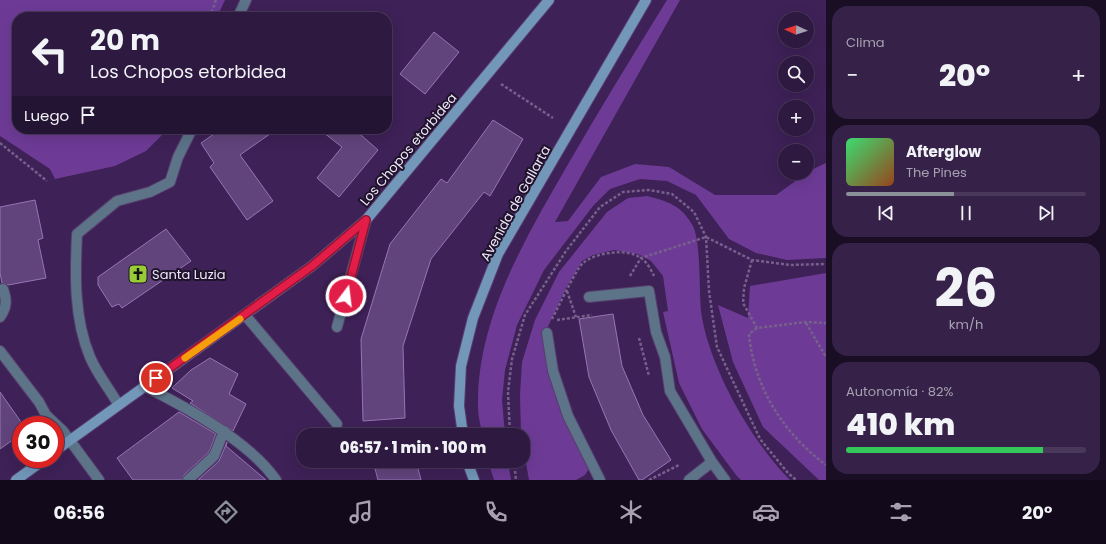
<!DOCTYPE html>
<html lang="es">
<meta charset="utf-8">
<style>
:root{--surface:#2e1941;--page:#362248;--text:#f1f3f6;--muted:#a7a0b1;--line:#49385a;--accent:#8c9099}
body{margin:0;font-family:Poppins,sans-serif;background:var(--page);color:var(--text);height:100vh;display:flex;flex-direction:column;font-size:15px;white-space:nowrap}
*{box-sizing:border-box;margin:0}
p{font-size:13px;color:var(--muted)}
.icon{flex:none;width:22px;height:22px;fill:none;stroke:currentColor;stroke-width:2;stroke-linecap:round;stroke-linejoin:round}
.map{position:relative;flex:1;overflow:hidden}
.panel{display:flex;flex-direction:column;gap:6px;padding:6px;background:#190e24;width:280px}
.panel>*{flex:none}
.guide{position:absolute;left:12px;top:12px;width:380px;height:122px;border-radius:16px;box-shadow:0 4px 16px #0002,0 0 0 1px var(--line);background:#2e1941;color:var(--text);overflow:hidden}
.needle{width:26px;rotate:273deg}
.buttons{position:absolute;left:778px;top:12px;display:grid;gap:8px}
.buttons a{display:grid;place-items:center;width:36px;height:36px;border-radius:50%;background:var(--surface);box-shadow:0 4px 16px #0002,0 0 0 1px var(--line);font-size:20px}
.speed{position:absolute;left:12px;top:416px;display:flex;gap:8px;font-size:20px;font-weight:700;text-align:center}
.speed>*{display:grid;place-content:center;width:52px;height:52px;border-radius:50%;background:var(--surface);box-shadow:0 4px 16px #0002,0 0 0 1px var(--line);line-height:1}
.speed .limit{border:6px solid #d22;background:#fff;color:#111}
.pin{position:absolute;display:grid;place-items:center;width:34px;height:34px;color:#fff;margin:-17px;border:2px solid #fff;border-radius:50%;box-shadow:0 1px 4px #0007}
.me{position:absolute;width:44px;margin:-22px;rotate:15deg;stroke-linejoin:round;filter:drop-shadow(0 0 3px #0008)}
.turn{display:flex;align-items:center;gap:14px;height:84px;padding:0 12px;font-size:18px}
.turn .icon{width:52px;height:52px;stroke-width:2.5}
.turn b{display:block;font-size:28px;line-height:34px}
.then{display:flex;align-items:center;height:38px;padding:0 12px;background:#0003;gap:8px;font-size:15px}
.big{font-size:30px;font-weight:800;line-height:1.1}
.panel .card{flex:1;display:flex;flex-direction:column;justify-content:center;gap:6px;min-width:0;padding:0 14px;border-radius:16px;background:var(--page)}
.panel .dial{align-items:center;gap:0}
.dial b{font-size:52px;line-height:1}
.song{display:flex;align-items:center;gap:12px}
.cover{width:48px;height:48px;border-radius:6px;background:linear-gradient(135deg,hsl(140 70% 55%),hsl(20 70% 35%))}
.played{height:4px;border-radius:2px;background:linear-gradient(90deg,var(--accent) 45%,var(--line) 45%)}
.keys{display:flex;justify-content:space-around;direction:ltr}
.heat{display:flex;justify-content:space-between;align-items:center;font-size:22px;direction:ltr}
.charge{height:6px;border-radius:3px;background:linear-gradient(90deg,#34c759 82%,var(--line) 0)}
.trip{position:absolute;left:296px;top:428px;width:234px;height:40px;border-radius:16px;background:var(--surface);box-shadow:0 4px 16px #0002,0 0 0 1px var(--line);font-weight:800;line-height:40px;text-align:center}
.menu{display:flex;height:64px;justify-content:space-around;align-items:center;background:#120a1a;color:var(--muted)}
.menu .icon{width:28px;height:28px}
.menu .active{color:var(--accent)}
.menu b{font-size:18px;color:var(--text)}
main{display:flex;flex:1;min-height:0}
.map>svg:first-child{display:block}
.green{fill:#6d3b96}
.building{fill:#61447c;stroke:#9576b3}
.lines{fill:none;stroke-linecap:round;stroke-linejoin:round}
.street-casing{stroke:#573d6e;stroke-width:12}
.secondary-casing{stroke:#573d6e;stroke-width:12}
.path{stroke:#77608b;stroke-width:2.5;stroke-dasharray:3 2;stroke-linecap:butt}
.street{stroke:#5c7388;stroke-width:10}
.secondary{stroke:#7297b9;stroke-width:10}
.route-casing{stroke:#92132f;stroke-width:10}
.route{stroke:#e11d48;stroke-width:7}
.slow{stroke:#f59e0b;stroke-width:7}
.labels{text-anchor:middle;stroke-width:4;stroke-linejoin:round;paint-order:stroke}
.street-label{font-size:13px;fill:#efe6fa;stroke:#1f132b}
.poi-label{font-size:13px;fill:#efe6fa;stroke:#1f132b;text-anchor:start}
</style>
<main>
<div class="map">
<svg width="826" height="480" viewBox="0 0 826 480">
<rect width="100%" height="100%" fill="#3e2157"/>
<!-- green -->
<path class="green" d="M0,0H225L217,17H17V129H166L165,132L146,151L115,166L55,179L50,169L0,136Z
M667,0H680L555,222L568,221L601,177L635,164L669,167L715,195H776L811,170L826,163V258L787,260L756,253L729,239L696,195L667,181L640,179L610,189L593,206L544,270L517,325L505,370L502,400L505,435H482C481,426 478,417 478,408C476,320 525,239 567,166C599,110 633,55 667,0Z
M647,196C668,201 682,206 693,226C701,243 699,290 701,311C708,365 751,441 790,480H741L736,475L702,429L679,383L663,312L668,311L663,276L651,261L638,254L614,250L593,255L582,261L566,288L545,333L590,467L585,475L576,480H529L523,446V435H521L520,395L522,362L535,320L559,272L607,212L628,198Z
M826,273V480H819L763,427L733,362L718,305L748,318L750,286Z
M488,461H508L511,480H494Z"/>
<!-- building -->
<path class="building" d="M434,32L459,52L425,94L400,74Z
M493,120L523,139L490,196L484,192L431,259L403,346L405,418L363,421L361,339L390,244L441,179L447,183Z
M221,129H277L240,155L273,201L247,220L210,167L214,163L201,143Z
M319,129H354L378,150L339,197L317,178L342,147Z
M35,200L43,238L38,240L46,278L8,285L2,283L0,273V207Z
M166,229L191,261L122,308L119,304L112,307L98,285V277Z
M613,314L622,366L643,415L671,460L642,480H639L611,430L589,377L579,319Z
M210,358L238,374L229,394L246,404L233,431L190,403L193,401L172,388L191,370Z
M0,392L21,422V434L0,449Z
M179,412L216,434L209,452L184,475L182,480H133L117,458Z
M227,442L226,446L266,480H198L219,461Z
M373,461H416L421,480H378Z"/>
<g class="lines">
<!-- street casing -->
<g class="street-casing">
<path id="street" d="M238,17L246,0
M589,297L649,291L656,332L665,357L670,391L712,462L725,480
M245,315L337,424
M0,317C7,307 7,300 3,289
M337,327L366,220
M547,333L553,371L568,416L600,480
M0,351L39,402L46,415L63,431L99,480
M144,386C186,407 249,441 276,480
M118,404C109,388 97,374 90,357C74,319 75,275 77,234L117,201L150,192L170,182L178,157L192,129
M188,480L214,456L224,431
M689,480L712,462"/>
</g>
<!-- secondary casing -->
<g class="secondary-casing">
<path id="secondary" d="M463,435L459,406L461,366L473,318L498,254L646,0
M55,451L312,266L366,220L549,0
M467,461L474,480
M16,480L45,459"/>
</g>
<!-- path -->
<path class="path" d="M210,17L216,0
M501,84L553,118
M0,143L47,181
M752,260L744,288L743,303L757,328L806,322L826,323
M630,276L641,258L706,237L752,260L790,265L826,264
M567,291L576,317
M552,319C558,308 576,269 583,263C596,252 628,248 641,258C647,262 651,270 654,276
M557,320L592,315
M806,323L826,357
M757,328L749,334C754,387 783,433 826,465
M639,338L649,376
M510,435L508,392L512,359L525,315L566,251L600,207L623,192L649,190L672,194L694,212L706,237L709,291L717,347L760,439L788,473L796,480
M514,461L516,480
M649,480L679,465"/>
<!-- street -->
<use href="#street" class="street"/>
<!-- secondary -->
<use href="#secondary" class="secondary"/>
</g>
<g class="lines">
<!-- route casing -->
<g class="route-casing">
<path id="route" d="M156,378L312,266L366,220L346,296"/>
</g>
<!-- route -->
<use href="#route" class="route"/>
<!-- slow -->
<path class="slow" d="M185,358L240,319"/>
</g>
<!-- icons -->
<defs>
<g id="church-square" transform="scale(1)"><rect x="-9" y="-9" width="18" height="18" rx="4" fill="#99cb36" stroke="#1f132b"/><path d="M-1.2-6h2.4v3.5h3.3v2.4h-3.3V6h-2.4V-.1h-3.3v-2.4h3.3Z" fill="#111"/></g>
</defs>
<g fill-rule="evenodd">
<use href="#church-square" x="138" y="274"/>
</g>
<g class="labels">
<!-- street labels -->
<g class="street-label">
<text transform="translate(408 149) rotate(-50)" y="5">Los Chopos etorbidea</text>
<text transform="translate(515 203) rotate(-61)" y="5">Avenida de Gallarta</text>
</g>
<!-- poi labels -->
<g class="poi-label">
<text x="152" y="279">Santa Luzia</text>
</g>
</g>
</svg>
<div class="buttons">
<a><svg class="needle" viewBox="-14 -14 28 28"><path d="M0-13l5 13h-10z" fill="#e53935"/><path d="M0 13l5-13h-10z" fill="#a7a0b1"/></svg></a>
<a><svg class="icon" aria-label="search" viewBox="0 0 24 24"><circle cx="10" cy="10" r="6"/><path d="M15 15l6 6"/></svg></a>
<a>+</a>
<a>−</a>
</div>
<div class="speed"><div class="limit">30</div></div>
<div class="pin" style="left:156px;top:378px;background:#d93025"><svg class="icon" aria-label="arrive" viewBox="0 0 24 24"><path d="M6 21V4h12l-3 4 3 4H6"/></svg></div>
<svg class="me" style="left:346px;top:296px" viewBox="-20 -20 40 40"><circle r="17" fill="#e11d48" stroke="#fff" stroke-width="3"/><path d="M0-11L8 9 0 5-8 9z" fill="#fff"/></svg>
<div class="trip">06:57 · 1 min · 100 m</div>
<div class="guide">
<div class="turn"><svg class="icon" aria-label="left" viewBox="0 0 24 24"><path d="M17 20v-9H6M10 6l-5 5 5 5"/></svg><div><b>20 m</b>Los Chopos etorbidea</div></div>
<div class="then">Luego<svg class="icon" aria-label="arrive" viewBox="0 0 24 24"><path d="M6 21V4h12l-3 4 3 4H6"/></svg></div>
</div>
</div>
<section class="panel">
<div class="card"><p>Clima</p>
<div class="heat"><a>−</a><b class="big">20°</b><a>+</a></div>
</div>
<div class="card">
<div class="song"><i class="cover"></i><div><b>Afterglow</b><p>The Pines</p></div></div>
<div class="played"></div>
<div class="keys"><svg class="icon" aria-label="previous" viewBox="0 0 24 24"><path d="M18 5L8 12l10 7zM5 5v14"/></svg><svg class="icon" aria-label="pause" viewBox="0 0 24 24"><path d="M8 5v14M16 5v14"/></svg><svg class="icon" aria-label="next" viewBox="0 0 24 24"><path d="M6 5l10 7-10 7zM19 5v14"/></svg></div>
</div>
<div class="card dial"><b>26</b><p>km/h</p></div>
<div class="card"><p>Autonomía · 82%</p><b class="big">410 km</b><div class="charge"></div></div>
</section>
</main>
<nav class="menu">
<b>06:56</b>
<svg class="icon active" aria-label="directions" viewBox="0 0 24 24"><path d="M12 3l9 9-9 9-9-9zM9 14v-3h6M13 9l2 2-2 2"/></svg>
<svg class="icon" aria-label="music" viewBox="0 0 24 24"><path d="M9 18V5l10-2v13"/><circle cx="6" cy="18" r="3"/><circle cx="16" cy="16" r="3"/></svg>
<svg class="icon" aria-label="phone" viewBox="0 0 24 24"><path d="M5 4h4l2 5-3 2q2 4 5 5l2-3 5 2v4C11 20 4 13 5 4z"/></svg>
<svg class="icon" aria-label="climate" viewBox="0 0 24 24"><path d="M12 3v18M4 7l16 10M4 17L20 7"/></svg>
<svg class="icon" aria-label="car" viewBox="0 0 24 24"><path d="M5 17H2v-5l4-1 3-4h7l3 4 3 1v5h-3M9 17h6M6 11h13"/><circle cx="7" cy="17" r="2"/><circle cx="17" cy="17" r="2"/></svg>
<svg class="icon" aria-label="filters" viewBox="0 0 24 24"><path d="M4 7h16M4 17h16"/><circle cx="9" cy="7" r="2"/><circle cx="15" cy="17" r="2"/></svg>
<b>20°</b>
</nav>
